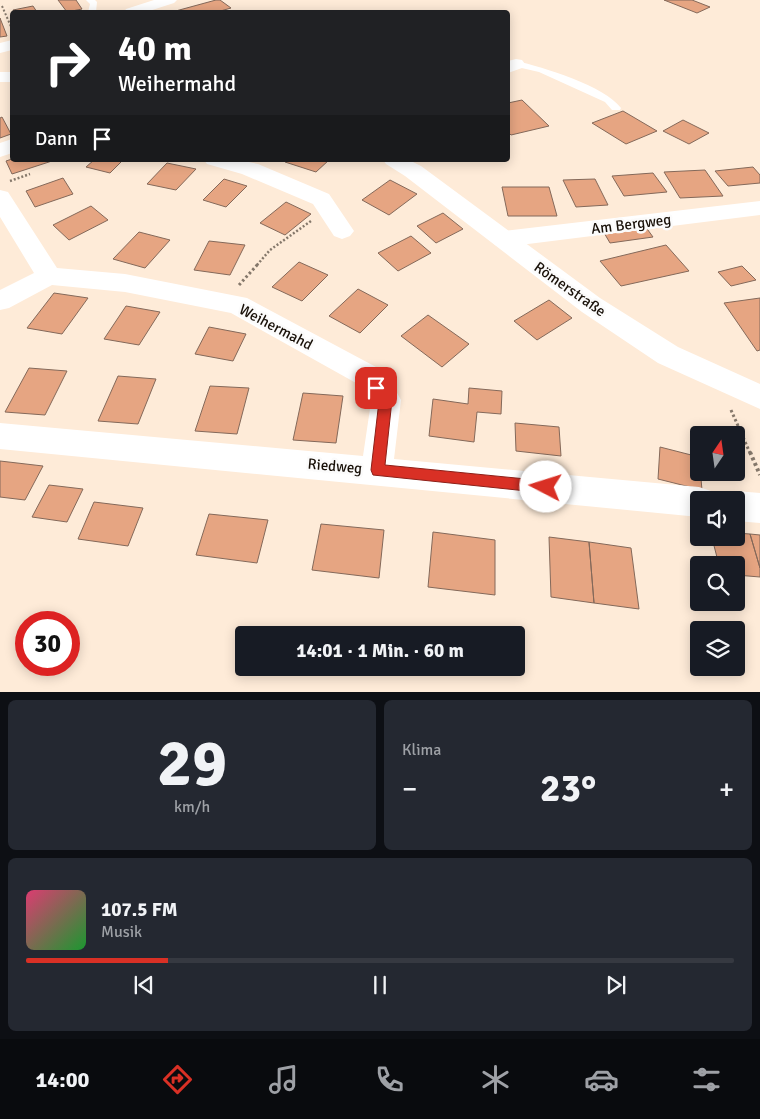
<!DOCTYPE html>
<html lang="de">
<meta charset="utf-8">
<style>
:root{--surface:#171b24;--page:#242831;--text:#f1f3f6;--muted:#9ea1a6;--line:#363941;--accent:#d93025}
body{margin:0;font-family:Signika,sans-serif;background:var(--page);color:var(--text);height:100vh;display:flex;flex-direction:column;font-size:19px;white-space:nowrap}
*{box-sizing:border-box;margin:0}
p{font-size:16px;color:var(--muted)}
.icon{flex:none;width:28px;height:28px;fill:none;stroke:currentColor;stroke-width:2;stroke-linecap:round;stroke-linejoin:round}
.map{position:relative;height:692px;overflow:hidden}
.details{display:flex;flex-direction:column;gap:8px;padding:8px;background:#0d0f14;flex:1}
.details>*{flex:none}
.hud{position:absolute;left:10px;top:10px;width:500px;height:152px;border-radius:5px;box-shadow:0 2px 12px #0003;background:#202124;color:#fff;overflow:hidden}
.needle{width:32px;rotate:13deg}
.tools{position:absolute;left:690px;top:426px;display:grid;gap:10px}
.tools a{display:grid;place-items:center;width:55px;height:55px;border-radius:5px;background:var(--surface);box-shadow:0 2px 12px #0003;font-size:25px}
.speed{position:absolute;left:15px;top:611px;display:flex;gap:10px;font-size:25px;font-weight:700;text-align:center}
.speed>*{display:grid;place-content:center;width:65px;height:65px;border-radius:50%;background:var(--surface);box-shadow:0 2px 12px #0003;line-height:1}
.speed .limit{border:8px solid #d22;background:#fff;color:#111}
.pin{position:absolute;display:grid;place-items:center;width:42px;height:42px;color:#fff;margin:-21px;border-radius:10px;box-shadow:0 2px 8px #0006}
.me{position:absolute;width:55px;margin:-28px;rotate:275deg;stroke-linejoin:round;filter:drop-shadow(0 0 4px #0008)}
.turn{display:flex;align-items:center;gap:18px;height:105px;padding:0 25px;font-size:22px}
.turn .icon{width:65px;height:65px;stroke-width:2.5}
.turn b{display:block;font-size:35px;line-height:42px}
.then{display:flex;align-items:center;height:48px;padding:0 25px;background:#0003;gap:10px;font-size:19px}
.big{font-size:38px;font-weight:700;line-height:1.1}
.details .card{flex:1;display:flex;flex-direction:column;justify-content:center;gap:8px;min-width:0;padding:0 18px;border-radius:8px;background:var(--page)}
.details .dial{align-items:center;gap:0}
.dial b{font-size:65px;line-height:1}
.song{display:flex;align-items:center;gap:15px}
.cover{width:60px;height:60px;border-radius:8px;background:linear-gradient(135deg,hsl(340 70% 55%),hsl(130 70% 35%))}
.played{height:5px;border-radius:2px;background:linear-gradient(90deg,var(--accent) 20%,var(--line) 20%)}
.keys{display:flex;justify-content:space-around;direction:ltr}
.heat{display:flex;justify-content:space-between;align-items:center;font-size:28px;direction:ltr}
.details .tiles{flex:1;display:grid;gap:8px;grid-template-columns:1fr 1fr}
.card:last-child{grid-column:span 2}
.trip{position:absolute;left:235px;top:626px;width:290px;height:50px;border-radius:5px;background:var(--surface);box-shadow:0 2px 12px #0003;font-weight:700;line-height:50px;text-align:center}
.tab-bar{display:flex;height:80px;justify-content:space-around;align-items:center;background:#090b0e;color:var(--muted)}
.tab-bar .icon{width:35px;height:35px}
.tab-bar .on{color:var(--accent)}
.tab-bar b{font-size:22px;color:var(--text)}
.map>svg:first-child{display:block}
.building{fill:#e6a582;stroke:#84695a}
.lines{fill:none;stroke-linecap:round;stroke-linejoin:round}
.path-far3{stroke:#85786b;stroke-width:2;stroke-dasharray:2 2;stroke-linecap:butt}
.path-far2{stroke:#85786b;stroke-width:2.5;stroke-dasharray:2 2;stroke-linecap:butt}
.path-far1{stroke:#85786b;stroke-width:3;stroke-dasharray:2.5 2.5;stroke-linecap:butt}
.path{stroke:#85786b;stroke-width:4;stroke-dasharray:3 3;stroke-linecap:butt}
.lane{fill:#fff;fill-rule:evenodd}
.street{fill:#fff;fill-rule:evenodd}
.secondary{fill:#fff;fill-rule:evenodd}
.route{fill:#d93025;stroke:#8d1f18}
.labels{text-anchor:middle;stroke-width:5;stroke-linejoin:round;paint-order:stroke}
.street-label{font-size:15px;fill:#181008;stroke:#fbfbfb}
</style>
<div class="map">
<svg width="760" height="692" viewBox="0 0 760 692">
<rect width="100%" height="100%" fill="#feebd8"/>
<!-- building -->
<path class="building" d="M58,0H76L82,9L67,12Z
M216,0H220L231,8L217,12H172Z
M664,0H692L710,7L697,13Z
M33,6L37,12H14L13,10Z
M0,18L7,36L0,37Z
M522,100L549,126L511,135L508,132V103Z
M623,111L657,131L626,144L592,123Z
M2,117L11,134L0,138V118Z
M683,120L709,133L689,144L663,131Z
M12,159L51,160L52,161L12,174L6,161Z
M94,160H123L110,173L86,167Z
M287,160H329L316,172L285,162Z
M167,163L196,169L176,190L147,184Z
M753,167L760,175V183L728,186L715,171Z
M705,170L723,196L680,198L664,172Z
M653,173L667,192L624,196L612,176Z
M63,178L73,194L35,207L26,191Z
M224,179L247,186L226,207L203,200Z
M595,179L608,205L576,207L563,180Z
M390,180L417,194L389,215L362,200Z
M502,187H549L557,216H508Z
M286,202L311,214L285,235L260,223Z
M91,206L108,220L69,240L53,225Z
M443,213L463,229L436,243L417,226Z
M645,226L653,237L610,243L603,231Z
M139,232L170,240L145,268L113,259Z
M411,236L431,253L398,271L378,253Z
M209,241L245,245L230,275L194,270Z
M666,245L689,271L621,286L600,261Z
M299,262L328,275L302,301L272,287Z
M742,266L756,280L731,286L718,272Z
M358,289L388,305L360,333L329,316Z
M54,293L88,298L62,334L27,328Z
M760,298V350L757,351L724,303Z
M549,300L572,318L537,340L514,321Z
M126,306L160,312L139,345L104,339Z
M428,315L469,344L442,367L401,336Z
M209,327L246,334L233,361L195,354Z
M29,368L67,371L45,415L5,412Z
M118,376L156,379L138,424L98,421Z
M210,386L249,388L237,434L195,431Z
M469,388L502,391L501,414L477,412L474,442L429,436L433,399L468,404Z
M303,393L343,396L336,443L293,440Z
M515,423L559,427L561,456L516,451Z
M660,447L699,457L702,490L658,479Z
M0,461L43,466L25,500L0,497Z
M49,485L83,489L67,522L32,517Z
M94,502L143,508L128,546L78,539Z
M209,514L268,520L257,563L196,555Z
M321,524L384,530L379,578L312,570Z
M433,532L495,540V595L428,587Z
M736,533L750,534L760,568V577L736,575V565H719L712,538H736Z
M750,534L760,535V568Z
M549,537L589,542L594,603L551,597Z
M589,542L631,548L639,609L594,603Z"/>
<g class="lines">
<!-- path-far3 -->
<path class="path-far3" d="M2,6L12,29"/>
<!-- path-far2 -->
<path class="path-far2" d="M10,181L30,174
M257,265L270,250L311,221"/>
<!-- path-far1 -->
<path class="path-far1" d="M239,285L258,264
M731,410L750,453"/>
<!-- path -->
<path class="path" d="M750,452L760,475"/>
<!-- lane -->
<path class="lane" d="M86,0H95L97,2L96,12H88L90,4Z
M516,61C543,67 605,86 621,108L620,110H612L605,102L539,72L513,66L511,64Z"/>
<!-- street -->
<path class="street" d="M154,0H177L174,3L146,12H124L126,9Z
M12,40V50L0,53V43Z
M516,59L522,60L525,64L522,68L508,73V61Z
M12,139V153L0,157V143Z
M204,160H239L258,164L329,194L354,231L350,236L342,239L334,236L313,204L242,174L207,164Z
M0,190L8,192L57,268L125,274L247,298L376,367L396,391L401,400L394,459L699,487L711,491L715,500H699V517L0,449V423L363,456L371,402L356,383L231,313L125,292L52,285L9,308L0,310V290L34,273L0,217Z
M760,201V215L503,247L495,245L491,239L495,233L503,231Z
M736,491L760,493V523L736,521V500H722L724,495Z"/>
<!-- secondary -->
<path class="secondary" d="M0,72H12V82H0Z
M383,160H409L421,166L600,298L678,347L760,384V409L658,363L582,312L405,176L386,164Z"/>
</g>
<!-- route -->
<path class="route" d="M376,383L380,384L392,400L385,465L546,481L550,483L552,487L550,491L546,493L373,475L371,470L379,401L370,388L371,384Z"/>
<g class="labels">
<!-- street labels -->
<g class="street-label">
<text transform="translate(631 224) rotate(-7)" y="5">Am Bergweg</text>
<text transform="translate(570 289) rotate(35)" y="5">Römerstraße</text>
<text transform="translate(276 327) rotate(28)" y="5">Weihermahd</text>
<text transform="translate(335 466) rotate(5)" y="5">Riedweg</text>
</g>
</g>
</svg>
<div class="tools">
<a><svg class="needle" viewBox="-14 -14 28 28"><path d="M0-13l5 13h-10z" fill="#e53935"/><path d="M0 13l5-13h-10z" fill="#9ea1a6"/></svg></a>
<a><svg class="icon" aria-label="sound" viewBox="0 0 24 24"><path d="M4 9h4l5-4v14l-5-4H4zM17 9q2 3 0 6"/></svg></a>
<a><svg class="icon" aria-label="search" viewBox="0 0 24 24"><circle cx="10" cy="10" r="6"/><path d="M15 15l6 6"/></svg></a>
<a><svg class="icon" aria-label="layers" viewBox="0 0 24 24"><path d="M12 4l9 5-9 5-9-5zM3 14l9 5 9-5"/></svg></a>
</div>
<div class="speed"><div class="limit">30</div></div>
<div class="pin" style="left:376px;top:388px;background:#d93025"><svg class="icon" aria-label="arrive" viewBox="0 0 24 24"><path d="M6 21V4h12l-3 4 3 4H6"/></svg></div>
<svg class="me" style="left:546px;top:487px" viewBox="-20 -20 40 40"><circle r="19" fill="#fff"/><path d="M0-13L10 11 0 6-10 11z" fill="#d93025"/></svg>
<div class="trip">14:01 · 1 Min. · 60 m</div>
<div class="hud">
<div class="turn"><svg class="icon" aria-label="right" viewBox="0 0 24 24"><path d="M7 20v-9h11M14 6l5 5-5 5"/></svg><div><b>40 m</b>Weihermahd</div></div>
<div class="then">Dann<svg class="icon" aria-label="arrive" viewBox="0 0 24 24"><path d="M6 21V4h12l-3 4 3 4H6"/></svg></div>
</div>
</div>
<section class="details">
<div class="tiles">
<div class="card dial"><b>29</b><p>km/h</p></div>
<div class="card"><p>Klima</p>
<div class="heat"><a>−</a><b class="big">23°</b><a>+</a></div>
</div>
<div class="card">
<div class="song"><i class="cover"></i><div><b>107.5 FM</b><p>Musik</p></div></div>
<div class="played"></div>
<div class="keys"><svg class="icon" aria-label="previous" viewBox="0 0 24 24"><path d="M18 5L8 12l10 7zM5 5v14"/></svg><svg class="icon" aria-label="pause" viewBox="0 0 24 24"><path d="M8 5v14M16 5v14"/></svg><svg class="icon" aria-label="next" viewBox="0 0 24 24"><path d="M6 5l10 7-10 7zM19 5v14"/></svg></div>
</div>
</div>
</section>
<nav class="tab-bar">
<b>14:00</b>
<svg class="icon on" aria-label="directions" viewBox="0 0 24 24"><path d="M12 3l9 9-9 9-9-9zM9 14v-3h6M13 9l2 2-2 2"/></svg>
<svg class="icon" aria-label="music" viewBox="0 0 24 24"><path d="M9 18V5l10-2v13"/><circle cx="6" cy="18" r="3"/><circle cx="16" cy="16" r="3"/></svg>
<svg class="icon" aria-label="phone" viewBox="0 0 24 24"><path d="M5 4h4l2 5-3 2q2 4 5 5l2-3 5 2v4C11 20 4 13 5 4z"/></svg>
<svg class="icon" aria-label="climate" viewBox="0 0 24 24"><path d="M12 3v18M4 7l16 10M4 17L20 7"/></svg>
<svg class="icon" aria-label="car" viewBox="0 0 24 24"><path d="M5 17H2v-5l4-1 3-4h7l3 4 3 1v5h-3M9 17h6M6 11h13"/><circle cx="7" cy="17" r="2"/><circle cx="17" cy="17" r="2"/></svg>
<svg class="icon" aria-label="filters" viewBox="0 0 24 24"><path d="M4 7h16M4 17h16"/><circle cx="9" cy="7" r="2"/><circle cx="15" cy="17" r="2"/></svg>
</nav>
